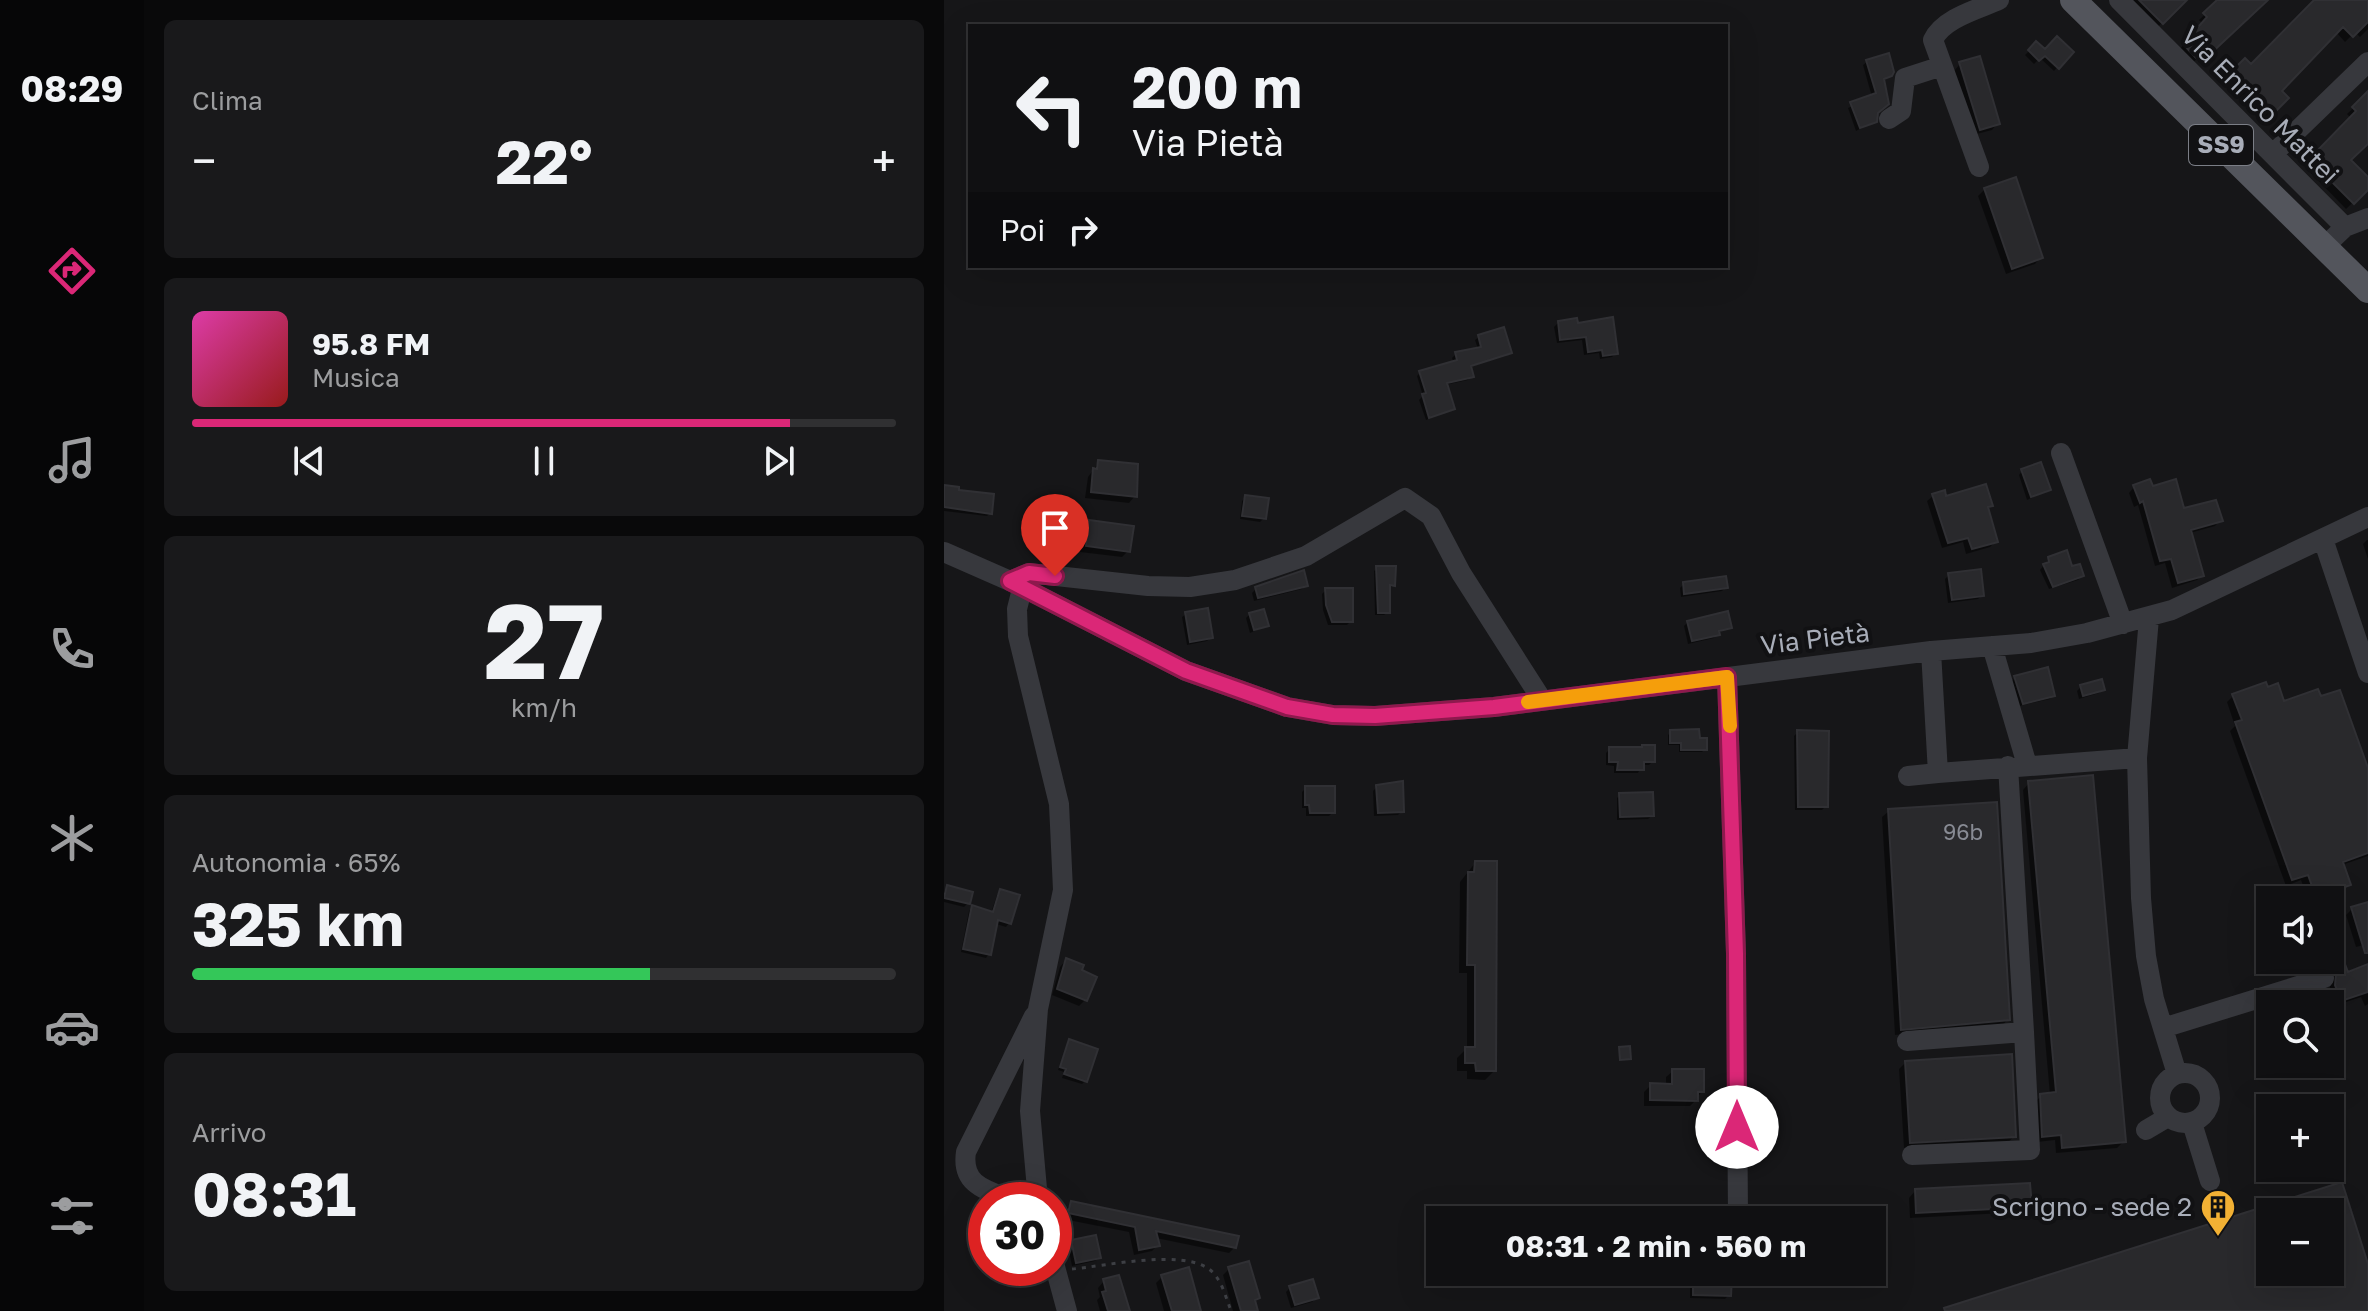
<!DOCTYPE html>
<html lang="it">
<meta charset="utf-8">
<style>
:root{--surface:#101012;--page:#19191b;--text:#f1f3f6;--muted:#9c9d9f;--line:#303032;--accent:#db2777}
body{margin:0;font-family:"Golos Text",sans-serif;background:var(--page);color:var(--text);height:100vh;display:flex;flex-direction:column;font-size:30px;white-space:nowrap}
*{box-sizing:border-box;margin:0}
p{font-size:26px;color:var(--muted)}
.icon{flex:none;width:44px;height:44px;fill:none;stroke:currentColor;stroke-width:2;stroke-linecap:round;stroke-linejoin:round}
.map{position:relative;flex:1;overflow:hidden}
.side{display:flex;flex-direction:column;gap:20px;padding:20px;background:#09090a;width:800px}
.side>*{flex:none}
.top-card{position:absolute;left:24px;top:24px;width:760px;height:244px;border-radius:0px;box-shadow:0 8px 32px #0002,0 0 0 2px var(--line);background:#101012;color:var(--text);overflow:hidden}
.buttons{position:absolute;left:1312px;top:886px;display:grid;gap:16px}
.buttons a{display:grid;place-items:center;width:88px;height:88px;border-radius:0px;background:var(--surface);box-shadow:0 8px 32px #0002,0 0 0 2px var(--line);font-size:40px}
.speed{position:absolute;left:24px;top:1182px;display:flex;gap:16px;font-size:40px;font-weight:700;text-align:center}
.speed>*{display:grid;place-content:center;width:104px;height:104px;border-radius:50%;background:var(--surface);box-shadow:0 8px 32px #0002,0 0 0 2px var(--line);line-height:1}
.speed .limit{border:12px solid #d22;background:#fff;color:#111}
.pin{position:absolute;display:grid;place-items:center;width:68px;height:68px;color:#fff;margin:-82px -34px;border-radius:50% 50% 50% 0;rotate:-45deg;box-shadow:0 0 8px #0007}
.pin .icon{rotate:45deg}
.me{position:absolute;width:88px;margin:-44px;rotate:0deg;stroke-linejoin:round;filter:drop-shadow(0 0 6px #0008)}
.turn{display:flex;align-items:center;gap:28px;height:168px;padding:0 32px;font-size:36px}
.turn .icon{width:104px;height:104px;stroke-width:2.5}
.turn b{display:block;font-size:56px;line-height:68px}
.then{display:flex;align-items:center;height:76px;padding:0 32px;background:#0003;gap:16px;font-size:30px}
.big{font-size:60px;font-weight:700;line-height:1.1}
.side .tile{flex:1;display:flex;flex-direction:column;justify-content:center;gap:12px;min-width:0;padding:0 28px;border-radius:12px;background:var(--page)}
.side .dial{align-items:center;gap:0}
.dial b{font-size:104px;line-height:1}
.song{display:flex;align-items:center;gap:24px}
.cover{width:96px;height:96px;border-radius:12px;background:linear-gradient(135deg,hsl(320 70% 55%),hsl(0 70% 35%))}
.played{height:8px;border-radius:4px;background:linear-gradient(90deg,var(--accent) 85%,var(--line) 85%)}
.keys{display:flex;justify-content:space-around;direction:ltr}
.heat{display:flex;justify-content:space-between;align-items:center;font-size:44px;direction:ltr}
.charge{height:12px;border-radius:6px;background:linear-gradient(90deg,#34c759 65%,var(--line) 0)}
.trip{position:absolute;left:482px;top:1206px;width:460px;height:80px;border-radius:0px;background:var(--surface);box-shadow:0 8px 32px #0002,0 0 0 2px var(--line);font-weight:700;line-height:80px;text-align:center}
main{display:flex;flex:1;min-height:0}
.menu{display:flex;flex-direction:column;width:144px;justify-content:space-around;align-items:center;background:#060607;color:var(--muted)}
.menu .icon{width:56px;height:56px}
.menu .active{color:var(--accent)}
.menu b{font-size:36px;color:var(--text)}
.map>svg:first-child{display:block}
.shadow{fill:#0007}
.building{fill:#29292c;stroke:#303034;stroke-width:2;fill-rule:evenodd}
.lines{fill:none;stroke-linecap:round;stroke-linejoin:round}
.path{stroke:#3d3f44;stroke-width:3;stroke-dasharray:4 6;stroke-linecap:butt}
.minor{stroke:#37383d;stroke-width:20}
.major{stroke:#53555c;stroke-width:26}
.route-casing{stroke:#8e194d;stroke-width:20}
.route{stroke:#db2777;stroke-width:14}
.slow{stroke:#f59e0b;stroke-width:14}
.labels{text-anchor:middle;stroke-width:8;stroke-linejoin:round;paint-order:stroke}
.number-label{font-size:22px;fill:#888b94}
.shield{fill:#111113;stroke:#7b7e86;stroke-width:2}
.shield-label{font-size:24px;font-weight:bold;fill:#a8adb8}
.street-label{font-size:26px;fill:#a8adb8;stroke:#111113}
.poi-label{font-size:26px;fill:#a8adb8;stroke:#111113;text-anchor:end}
</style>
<main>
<nav class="menu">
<b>08:29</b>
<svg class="icon active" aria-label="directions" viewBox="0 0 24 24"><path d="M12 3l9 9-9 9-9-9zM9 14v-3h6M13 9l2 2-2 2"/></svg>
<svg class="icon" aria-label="music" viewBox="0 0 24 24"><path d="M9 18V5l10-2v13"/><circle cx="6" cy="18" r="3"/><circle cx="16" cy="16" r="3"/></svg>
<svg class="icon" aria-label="phone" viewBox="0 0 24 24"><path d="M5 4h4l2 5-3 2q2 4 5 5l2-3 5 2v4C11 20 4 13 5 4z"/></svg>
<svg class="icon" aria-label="climate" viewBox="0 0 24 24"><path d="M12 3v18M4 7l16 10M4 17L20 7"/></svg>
<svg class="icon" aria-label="car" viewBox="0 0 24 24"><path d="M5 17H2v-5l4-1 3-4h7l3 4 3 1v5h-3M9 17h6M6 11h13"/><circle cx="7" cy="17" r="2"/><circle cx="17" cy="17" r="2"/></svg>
<svg class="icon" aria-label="filters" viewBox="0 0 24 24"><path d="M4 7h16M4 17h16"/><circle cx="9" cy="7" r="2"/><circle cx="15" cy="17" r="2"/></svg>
</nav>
<section class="side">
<div class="tile"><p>Clima</p>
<div class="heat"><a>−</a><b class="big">22°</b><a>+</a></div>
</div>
<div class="tile">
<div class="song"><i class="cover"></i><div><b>95.8 FM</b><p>Musica</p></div></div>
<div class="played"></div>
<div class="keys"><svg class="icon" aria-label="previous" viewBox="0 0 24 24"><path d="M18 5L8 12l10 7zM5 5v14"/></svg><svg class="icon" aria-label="pause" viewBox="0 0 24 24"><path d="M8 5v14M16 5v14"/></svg><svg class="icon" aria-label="next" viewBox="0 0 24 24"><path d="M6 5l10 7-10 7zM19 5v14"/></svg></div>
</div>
<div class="tile dial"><b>27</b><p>km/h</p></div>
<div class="tile"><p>Autonomia · 65%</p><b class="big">325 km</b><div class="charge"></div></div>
<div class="tile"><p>Arrivo</p><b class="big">08:31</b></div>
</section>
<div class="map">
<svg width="1424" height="1311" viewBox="0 0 1424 1311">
<rect width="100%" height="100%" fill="#161618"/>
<!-- shadow -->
<path class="shadow" d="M1182,0H1240L1212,29Z
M1276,0H1321L1257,61L1254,58L1247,64L1234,51L1259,24L1255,20Z
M1373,0H1424V29L1416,37L1411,32L1401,42L1392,32L1335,91L1343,98L1323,118L1283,79L1301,61L1307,67Z
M1092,44L1101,52H1127L1110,71L1096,58L1090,64L1081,55Z
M923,62L946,75L938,81L931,121L912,131L904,108L928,97L919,65Z
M1016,64L1054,123L1048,130L1029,135L1010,71Z
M1424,94V142L1405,160L1424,180V188L1402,209L1365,171L1363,163L1407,118L1403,114Z
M1041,189L1097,257L1091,264L1062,274L1034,196Z
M614,323L632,325L672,353L668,357L656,359L655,353L640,355L638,340L613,343L610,327Z
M535,337L566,353L562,356L525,367L527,376L524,380L501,385L509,409L482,420L475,400L479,396L473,376L476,373L510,363L508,358L512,354L534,349L531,340Z
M155,462L191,496L185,503L141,498L144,477Z
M1078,471L1105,490L1083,500L1075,475Z
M1190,487L1208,489L1239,511L1276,520L1271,526L1246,533L1258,575L1253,580L1228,588L1221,563L1211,566L1194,505L1190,507L1185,493Z
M0,488L48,495L46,513L43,516L0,511Z
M989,496L1046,505L1042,509L1052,541L1046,547L1022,554L1019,542L998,548L983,501Z
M302,497L320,518L316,522L296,519L298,501Z
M145,522L184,551L178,557L136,552L139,529Z
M1423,540H1424V559L1419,544Z
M1105,559L1127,569L1137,576L1134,580L1105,589L1096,570Z
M433,568L449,585L446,588L444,612L440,615H431L430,571Z
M1005,575L1038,595L1034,599L1004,603L1001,579Z
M740,584L782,587L778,591L737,597L736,588Z
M362,585L358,589L310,601L308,593L312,589Z
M382,590L407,621L403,625H384L379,610L378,594Z
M242,614L267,637L263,641L243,645L238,617Z
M306,614L322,626L306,633L302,618Z
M744,622L786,627L774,633L770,638L744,644L740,626Z
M1071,678L1109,695L1106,699L1075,706L1068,681Z
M1137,687L1159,689L1155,693L1135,699L1133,691Z
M1289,696L1339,704L1424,774V856L1398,865L1405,884L1398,890L1372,900H1364L1357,880L1342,886L1286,731L1291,726L1283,702Z
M727,732L761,749L758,752H735V745H724V735Z
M854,732L882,806L878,810H851L850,736Z
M666,749L709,761L705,765H698L694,773H670V766L662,765V753Z
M1085,783L1180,1141L1173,1148L1112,1153L1111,1140L1093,1142L1091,1102L1097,1096L1106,1095L1079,790Z
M433,787L458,811L454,815L430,816L429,791Z
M362,788L389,812L385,816H362V808H358V792Z
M676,795L708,816L704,819L673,820V798Z
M945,811L1064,1019L1058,1026L951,1035L938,817Z
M531,863L550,1071L541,1080L523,1079V1071H513V1058L523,1048V973H515L516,882Z
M4,887L24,903L20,907L0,902V891Z
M57,891L65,923L62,927L52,924L45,954L42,958L17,952L25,911L29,907L47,913L53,895Z
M1424,904V944L1412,947L1402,915L1408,909Z
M1386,926L1403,974L1424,966V1004L1421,1006L1417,997L1390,1006L1385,992L1387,980L1378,972L1374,960H1386Z
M122,960L141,1000L135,1006L108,995L116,967Z
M126,1041L141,1081L138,1084L118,1078L120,1072L114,1070Z
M961,1063L1070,1136L1064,1143L960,1148L955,1069Z
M729,1071L758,1091L752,1100L746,1106H700V1092L707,1085L722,1086V1077Z
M971,1191L1086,1206L1079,1212L966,1218L965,1198Z
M127,1204L291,1247L285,1253L212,1238L214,1245L208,1251L190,1255L185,1232L119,1219L121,1210Z
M128,1242L155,1257L151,1261L128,1266L124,1246Z
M285,1269L314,1298L309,1302L312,1311H289L279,1275Z
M218,1277L255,1311H220L212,1283Z
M750,1278L785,1295L781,1299L746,1298V1282Z
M160,1281L184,1311H156L153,1300L156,1297L154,1288Z
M346,1288L372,1298L368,1302L347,1308L342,1292Z"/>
<!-- building -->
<path class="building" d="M1195,0H1243L1219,24Z
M1273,0H1324L1264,56L1261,53L1254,60L1239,44L1263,17L1259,13Z
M1370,0H1424V22L1409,37L1399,27L1338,91L1345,98L1330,113L1288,71L1301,58L1307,64Z
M1113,36L1130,52L1115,69L1101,56L1095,61L1084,50L1092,41L1101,49Z
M945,53L950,72L948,76L940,79L945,104L934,113L933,122L916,128L906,102L932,93L922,60Z
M1036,56L1056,124L1036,130L1015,62Z
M1424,91V144L1407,160L1424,177V190L1410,204L1371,165L1369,155L1412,111L1408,107Z
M1072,177L1099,258L1068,269L1040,188Z
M669,317L674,354L659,356L658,350L644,352L642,337L616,340L614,321L633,318L634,323Z
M560,327L568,353L527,366L530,377L503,383L511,409L485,418L478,394L482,393L475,371L513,360L511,352L537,347L534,335Z
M154,460L194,464L193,497L147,492L149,468L153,469Z
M1097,462L1107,490L1087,497L1077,469Z
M1206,479L1209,486L1232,479L1240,508L1272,500L1279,521L1247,530L1260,576L1234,583L1227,559L1216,561L1199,501L1196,503L1189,485Z
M1042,484L1049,506L1044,507L1054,542L1028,549L1024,538L1004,543L988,494L1001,490L1002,496Z
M0,485L15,487V490L50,494L48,514L0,507Z
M301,495L325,498L322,519L298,516Z
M145,520L190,526L186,552L142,546Z
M1123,550L1128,566L1136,564L1140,576L1109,587L1099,564L1105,562L1104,557Z
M432,566H452L451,586L446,585V613H434Z
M1037,569L1040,596L1008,600L1004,573Z
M360,570L364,586L314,598L311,587Z
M782,576L784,588L740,594L739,582Z
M381,588H409V622H388L382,605Z
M264,608L269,638L246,642L241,612Z
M320,609L325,626L310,630L305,613Z
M784,611L788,628L775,631L776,635L748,641L743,621Z
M1104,667L1111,696L1079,704L1070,676Z
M1158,679L1161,690L1139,696L1136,685Z
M1322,682L1324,687L1334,683L1340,701L1374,689L1377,696L1396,690L1424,768V853L1399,862L1407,885L1372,897L1364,875L1348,880L1291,722L1298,720L1288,694Z
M755,729L756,738H763V750H737V743H726V730Z
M853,730L885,731L884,807H854Z
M698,745H711V762H700V770H673L674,762H665V747H698Z
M1149,775L1182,1142L1118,1148L1117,1135L1098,1137L1096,1094L1112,1092L1084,781Z
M459,781L460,812L434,813L432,785Z
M361,786H391V813H366L365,805H361Z
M709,792L710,816L676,817L675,793Z
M1053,802L1066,1020L957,1030L944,809Z
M531,861H553L552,1071H532L531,1063H521V1047H531V965H523L524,872H530Z
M3,885L29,892L26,904L0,898Z
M56,889L76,895L67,924L54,920L47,955L19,949L28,905L49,912Z
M1424,902V953H1421L1407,907Z
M1386,925L1404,972L1424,964V992L1397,1001L1391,985L1392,973L1382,960H1386Z
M122,958L140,965L138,970L153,977L143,1001L113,989Z
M125,1039L154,1049L143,1082L120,1074L122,1069L116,1067Z
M686,1046L687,1059L676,1060L675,1047Z
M1068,1054L1072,1137L966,1143L961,1061Z
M728,1069H760V1092H754V1101L706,1100V1083L728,1084Z
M1398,1182L1424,1264V1311H1001L1000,1308ZM1326,1212H1386V1272H1326Z
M1086,1183L1088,1207L972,1213L971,1189Z
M127,1201L295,1236L292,1248L212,1231L216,1246L195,1250L191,1227L124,1213Z
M152,1235L157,1258L132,1263L127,1240Z
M305,1261L316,1298L311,1300L314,1311H297L284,1267Z
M245,1267L257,1311H228L217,1275Z
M175,1275L186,1311H164L158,1292L162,1291L159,1279Z
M749,1276L788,1277L787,1296L749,1295Z
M369,1279L375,1298L351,1305L345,1286Z"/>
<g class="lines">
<!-- path -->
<path class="path" d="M128,1269C162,1266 237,1249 265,1269C277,1278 281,1295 286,1308"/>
<!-- minor -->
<path class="minor" d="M1175,0L1401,227L1380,247
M945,119L957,111L961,78L998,66
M1329,154L1424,62
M1035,167L989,40C999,18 1035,9 1055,0
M1401,227L1424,218
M1117,453L1179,624
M1379,539L1424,673
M0,552L66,581L242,671L343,707L389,715L431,716L550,707L987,651L1087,643L1143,633L1228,610L1424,517
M66,581L85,573L204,586L246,587L291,580L362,556L461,498L487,516L517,573L598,700
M78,589L73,609L74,636L115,804L119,890L94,1009L86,1111L94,1200
M1205,618L1193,758L1197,898L1202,956L1210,999L1233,1074
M1048,646L1083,765
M987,651L994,773L1193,758
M964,776L994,773
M1219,1028L1380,978
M963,1041L1080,1032L1064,766
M1216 1098a25 25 0 1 1 50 0a25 25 0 1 1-50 0Z
M1248,1123L1266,1181
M1202,1130L1224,1117
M968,1155L1086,1150L1080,1032
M68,1200C42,1190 17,1185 22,1152L90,1016
M737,1220V1216L794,1215L792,954L783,677
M110,1263L123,1311"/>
<!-- major -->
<path class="major" d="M1129,0L1424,290"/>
</g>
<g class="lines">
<!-- route casing -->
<g class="route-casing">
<path id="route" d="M111,576L85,573L66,581L242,671L343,707L389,715L431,716L550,707L783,677L792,954L793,1127"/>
</g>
<!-- route -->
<use href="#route" class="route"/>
<!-- slow -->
<path class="slow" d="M584,702L783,677L786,726"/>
</g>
<!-- icons -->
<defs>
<g id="building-pin" transform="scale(1.8)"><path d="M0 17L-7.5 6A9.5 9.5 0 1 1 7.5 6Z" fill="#f2b134" stroke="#111113"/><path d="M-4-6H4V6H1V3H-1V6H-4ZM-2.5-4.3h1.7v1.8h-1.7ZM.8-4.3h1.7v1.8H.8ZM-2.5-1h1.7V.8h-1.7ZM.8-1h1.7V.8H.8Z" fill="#111"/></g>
</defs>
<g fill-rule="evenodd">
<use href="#building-pin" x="1274" y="1207"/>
</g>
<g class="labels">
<!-- number labels -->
<g class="number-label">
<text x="1019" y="840">96b</text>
</g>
<!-- shield labels -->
<rect class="shield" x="1245" y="125" width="64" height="40" rx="6"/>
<g class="shield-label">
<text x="1277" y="153">SS9</text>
</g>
<!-- street labels -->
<g class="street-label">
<text transform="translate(1316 105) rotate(45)" y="9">Via Enrico Mattei</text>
<text transform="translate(871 639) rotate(-7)" y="9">Via Pietà</text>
</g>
<!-- poi labels -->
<g class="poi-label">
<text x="1248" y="1216">Scrigno - sede 2</text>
</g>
</g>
</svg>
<div class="buttons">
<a><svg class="icon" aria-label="sound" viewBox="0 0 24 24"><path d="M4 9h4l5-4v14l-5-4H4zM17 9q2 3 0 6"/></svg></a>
<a><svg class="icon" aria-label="search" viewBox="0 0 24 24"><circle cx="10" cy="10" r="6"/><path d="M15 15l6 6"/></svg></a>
<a>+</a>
<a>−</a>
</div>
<div class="speed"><div class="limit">30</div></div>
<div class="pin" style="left:111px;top:576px;background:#d93025"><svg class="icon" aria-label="arrive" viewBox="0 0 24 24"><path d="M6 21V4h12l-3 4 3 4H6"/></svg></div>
<svg class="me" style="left:793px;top:1127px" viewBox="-20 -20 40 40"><circle r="19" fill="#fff"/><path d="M0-13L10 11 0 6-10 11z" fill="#db2777"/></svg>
<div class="trip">08:31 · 2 min · 560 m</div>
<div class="top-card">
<div class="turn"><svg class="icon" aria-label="left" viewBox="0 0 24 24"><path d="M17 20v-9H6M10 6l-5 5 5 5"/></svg><div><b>200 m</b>Via Pietà</div></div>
<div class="then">Poi<svg class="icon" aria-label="right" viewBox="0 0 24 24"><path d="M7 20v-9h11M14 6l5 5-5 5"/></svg></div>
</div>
</div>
</main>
